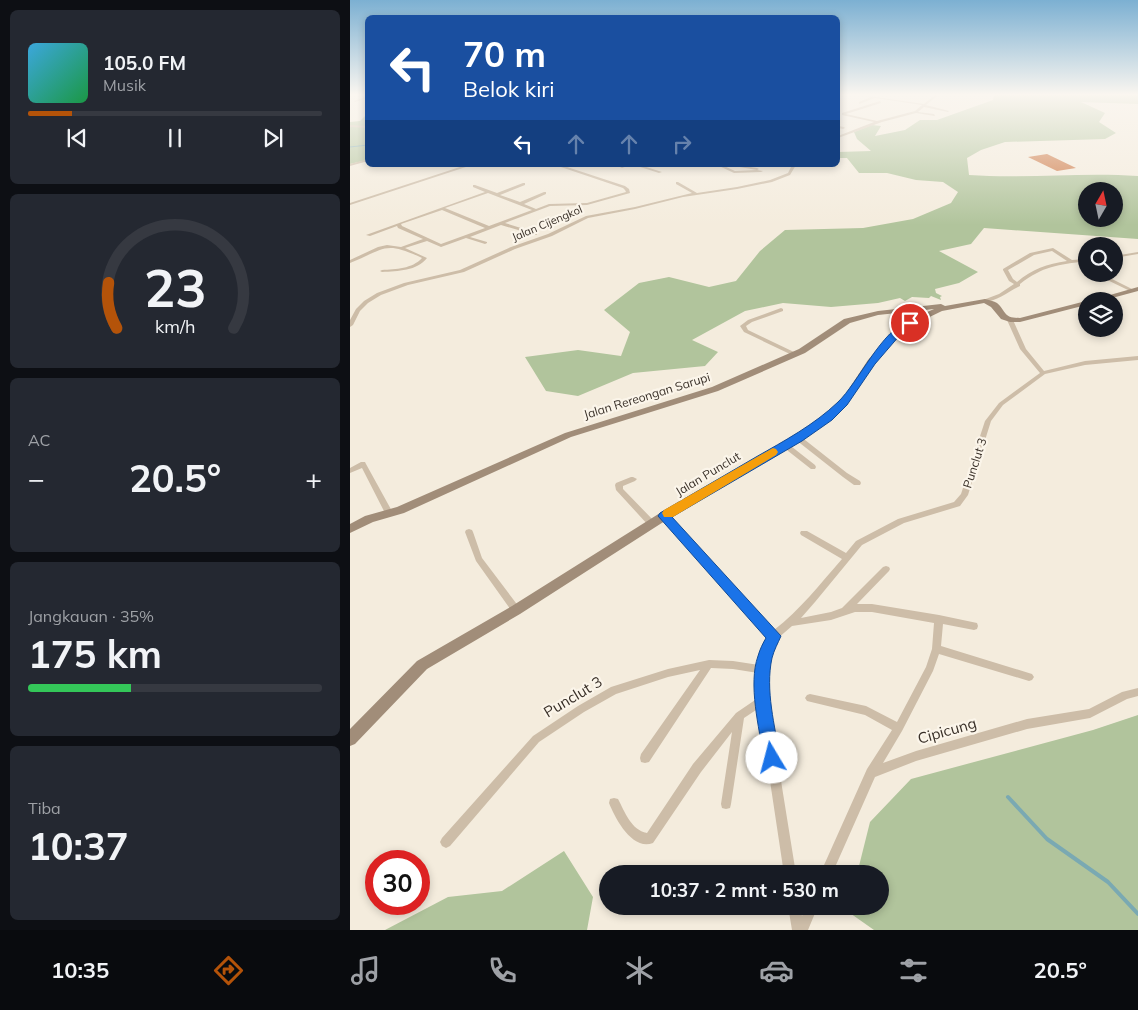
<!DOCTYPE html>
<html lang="id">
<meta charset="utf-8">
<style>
:root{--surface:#171b24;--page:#242831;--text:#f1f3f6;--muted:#9ea1a6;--line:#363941;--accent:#b45309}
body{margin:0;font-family:Mulish,sans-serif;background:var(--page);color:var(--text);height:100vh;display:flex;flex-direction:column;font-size:19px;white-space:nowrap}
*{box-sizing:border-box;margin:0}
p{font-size:16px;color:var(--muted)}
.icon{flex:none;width:28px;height:28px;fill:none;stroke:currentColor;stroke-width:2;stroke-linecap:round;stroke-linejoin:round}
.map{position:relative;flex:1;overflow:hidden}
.drawer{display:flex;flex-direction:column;gap:10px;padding:10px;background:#0d0f14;width:350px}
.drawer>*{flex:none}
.guide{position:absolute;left:15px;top:15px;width:475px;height:152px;border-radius:8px;box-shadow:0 2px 8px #0003;background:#1a4fa0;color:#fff;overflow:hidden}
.needle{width:32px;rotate:9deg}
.controls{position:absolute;left:728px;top:182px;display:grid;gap:10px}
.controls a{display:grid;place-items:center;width:45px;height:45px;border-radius:50%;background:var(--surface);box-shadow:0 2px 8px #0003;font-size:25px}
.speed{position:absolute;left:15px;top:850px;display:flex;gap:10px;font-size:25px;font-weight:700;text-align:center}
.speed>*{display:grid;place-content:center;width:65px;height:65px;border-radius:50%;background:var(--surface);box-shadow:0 2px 8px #0003;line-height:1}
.speed .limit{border:8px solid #d22;background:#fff;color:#111}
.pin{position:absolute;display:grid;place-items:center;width:42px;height:42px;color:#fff;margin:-21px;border:2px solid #fff;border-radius:50%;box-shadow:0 1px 5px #0007}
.me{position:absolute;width:55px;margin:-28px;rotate:352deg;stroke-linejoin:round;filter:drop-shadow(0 0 4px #0008)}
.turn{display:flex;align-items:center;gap:18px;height:105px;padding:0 15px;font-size:22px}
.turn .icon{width:65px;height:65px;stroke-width:2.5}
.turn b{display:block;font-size:35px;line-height:42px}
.lanes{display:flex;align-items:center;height:48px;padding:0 15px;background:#0003;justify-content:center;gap:25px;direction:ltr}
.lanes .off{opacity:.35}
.big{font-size:38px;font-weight:700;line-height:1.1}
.drawer .widget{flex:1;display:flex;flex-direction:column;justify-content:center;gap:8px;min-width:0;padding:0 18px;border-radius:8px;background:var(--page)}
.drawer .dial{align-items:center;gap:0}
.dial svg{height:130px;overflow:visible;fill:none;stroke:var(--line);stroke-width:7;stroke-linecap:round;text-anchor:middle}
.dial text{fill:var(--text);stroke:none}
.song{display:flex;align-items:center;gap:15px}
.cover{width:60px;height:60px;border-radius:8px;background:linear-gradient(135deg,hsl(200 70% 55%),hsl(140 70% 35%))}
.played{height:5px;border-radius:2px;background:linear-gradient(90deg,var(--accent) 15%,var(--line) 15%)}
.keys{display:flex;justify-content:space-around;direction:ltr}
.heat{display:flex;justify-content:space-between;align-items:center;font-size:28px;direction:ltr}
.charge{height:8px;border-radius:4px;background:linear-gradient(90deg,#34c759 35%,var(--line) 0)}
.trip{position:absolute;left:249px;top:865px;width:290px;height:50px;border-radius:25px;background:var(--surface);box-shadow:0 2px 8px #0003;font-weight:700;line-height:50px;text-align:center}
.tabs{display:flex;height:80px;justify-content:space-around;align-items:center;background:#090b0e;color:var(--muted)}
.tabs .icon{width:35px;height:35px}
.tabs .on{color:var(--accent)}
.tabs b{font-size:22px;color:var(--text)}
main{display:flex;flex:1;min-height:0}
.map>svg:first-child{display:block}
.green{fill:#b1c49c;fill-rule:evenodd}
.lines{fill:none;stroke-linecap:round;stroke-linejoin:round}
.stream-far1{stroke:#7aa9b2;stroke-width:1}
.stream{stroke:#7aa9b2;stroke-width:4}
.building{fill:#cc7642}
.street{fill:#cdbda8;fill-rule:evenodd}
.secondary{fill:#a18d79;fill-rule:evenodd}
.route{fill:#1a73e8;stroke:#114b97}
.slow{fill:#f59e0b}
.labels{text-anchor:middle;stroke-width:4.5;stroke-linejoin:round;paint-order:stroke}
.far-street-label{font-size:11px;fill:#393028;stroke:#fbf5ea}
.street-label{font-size:12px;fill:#393028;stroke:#fbf5ea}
.near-street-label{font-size:15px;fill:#393028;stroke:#fbf5ea}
</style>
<main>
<section class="drawer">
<div class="widget">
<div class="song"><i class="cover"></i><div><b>105.0 FM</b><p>Musik</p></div></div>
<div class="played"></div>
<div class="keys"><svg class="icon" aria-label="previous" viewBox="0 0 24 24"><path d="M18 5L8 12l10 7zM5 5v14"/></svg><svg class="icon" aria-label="pause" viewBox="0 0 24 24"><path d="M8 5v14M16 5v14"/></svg><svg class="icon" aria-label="next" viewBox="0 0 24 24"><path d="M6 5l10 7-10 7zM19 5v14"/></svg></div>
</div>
<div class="widget dial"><svg viewBox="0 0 100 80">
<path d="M14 69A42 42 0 1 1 86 69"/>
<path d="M14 69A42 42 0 0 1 9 41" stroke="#b45309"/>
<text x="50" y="56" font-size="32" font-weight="700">23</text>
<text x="50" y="72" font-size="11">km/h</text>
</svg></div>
<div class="widget"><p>AC</p>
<div class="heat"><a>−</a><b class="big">20.5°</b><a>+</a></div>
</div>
<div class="widget"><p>Jangkauan · 35%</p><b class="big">175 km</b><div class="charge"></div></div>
<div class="widget"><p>Tiba</p><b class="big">10:37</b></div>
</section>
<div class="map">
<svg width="788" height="930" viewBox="0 0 788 930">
<rect width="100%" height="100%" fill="#f4ecdd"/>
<!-- green -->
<path class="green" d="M644,95H788V104L731,102L755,113L749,122L766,133L755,139L655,142L631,150L617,158L619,175C675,179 732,172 788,176V239L634,228L621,244L589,251L628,272L609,283L585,289L586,293L592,296L590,297L591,300L581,296L579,298L562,297L555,301L550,298L528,303L481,307L433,303L395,311L342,340L368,352L355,366L283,373L228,396L196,391L175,357L228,350L271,356L280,332L254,310L289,283L319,277L359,287L386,281L410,251L435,230L513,228L563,219L601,203L608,192L593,182L566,180L537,173H509L497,158H488V152L521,151L507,139L504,132L522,125L531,126L525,136L555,130L570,120H587L643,100ZM736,191H764V219H736Z
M17,114V160L0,164V122L10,121Z
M788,715V930H524L497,911L498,906H530V874H507L520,822L561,779L743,730Z
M214,851L243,897L237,930H35L98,897L152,891Z"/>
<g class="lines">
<!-- stream-far1 -->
<path class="stream-far1" d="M0,147L18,145"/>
<!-- stream -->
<path class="stream" d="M658,797L697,839L758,882L788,914"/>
</g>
<!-- building -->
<path class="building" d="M697,154L726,168L707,171L678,157Z"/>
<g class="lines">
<!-- street -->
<path class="street" d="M512,95L574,104L585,95H588L576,105L599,111L598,112L574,107L568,112L584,114L585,116L566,113L532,122L488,138V136L524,122L492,115V113L530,101L531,103L496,114L527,121L565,111L572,105L525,98L509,104V102L521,97Z
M18,96V98L5,102L4,101Z
M0,125L18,126V128L0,127Z
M488,126L494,127L495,128L493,129L488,128Z
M18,159V161L0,166V164Z
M116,165H122L0,205V203Z
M205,165H211L275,186L279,189L280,193L237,205L200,206L155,223L187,233V235H185L151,225L120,237L137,242V243L135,244L116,238L91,247L77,241L55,248L77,258C67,271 48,271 32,272L30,271L32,270C46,269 62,269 72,258C34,240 35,249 0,263V260L28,247L37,245L51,247L73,239L48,228L47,226L20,236L16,235L135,192L123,187V185H125L147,193L173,183H175V185L150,195L170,202L194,192H196V194L174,204L186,209L199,204L237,203L276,192L275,190L273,188ZM138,193L182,210L139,226L95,208ZM92,210L135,228L91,244L52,226L51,224Z
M274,165H280L272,168L270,167Z
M284,165H290L312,172L309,173Z
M367,165H372L385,171L407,170L378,165H387L407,168L409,169L407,170L413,171L411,172L384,173Z
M442,165H446L440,175L422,182L387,189L333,197L285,209L238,218L202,236L165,249L114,272L58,285L31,295L18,303L10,311L3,325L0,327V320L6,309L14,301L27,293L54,283L110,270L161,247L198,234L236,216L285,207L342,193L326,184V182H328L347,193L387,187L420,180L438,173Z
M703,248L722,260L736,259V261C708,265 693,266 670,284V286C657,292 648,301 633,302V300L649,294L664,284L659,281L653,270V269L680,253ZM702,251L717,261C697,264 682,269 667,282L663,279L658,270L684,255Z
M788,252V254L764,258V256Z
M747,274H752L784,290L780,291L747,275Z
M431,308L433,309V311L402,322L396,326L398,330L446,353V355H442L394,332L390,326L398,320Z
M660,318L663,320L676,349L694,371L735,361L788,356V360L735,365L695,374L653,405L641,421L618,495L610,506L554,523L512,545L465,602L451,618L481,612L492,608L533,567L536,566L539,567L540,569L539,571L507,604H522L589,615L627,623L628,626L627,629L624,630L593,624L591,646L682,674L684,677L682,680L679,681L589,654L583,671L552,731L533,763L566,751L677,719L739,709L772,692L788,688V696L777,699L740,718L677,729L566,761L525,777L482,874H470L517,769L542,730L515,715L457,701L455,698L457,695L460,694L516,706L547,722L576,667L582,649L584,623L522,612H505L481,620L442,626L427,639L420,653L418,670V700L446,874H434L409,708L394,718L381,804L380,808L376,809L372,808L371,804L382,732L351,772L303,843C282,851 265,818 259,803L260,799L264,798L268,799C275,812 281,830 297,833L343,764L386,713L408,698V673L383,669L361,668L299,762L295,763L291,762L290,758L291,754L350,670L318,677L266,694L234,712L189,742L100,846L96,848L92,846L90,842L92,838L183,736L228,706L261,687L318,669L359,660L383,661L409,665L412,653L419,637L311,518L310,516L311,514H317L424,630C450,610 470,584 492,559L451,535L450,533L451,531H457L496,553L506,541L548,519L604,502L611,494L635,421L649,403L690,373L670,349L657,320Z
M446,436H450L497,473L510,481L511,483L510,485H504L493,477L446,440L445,438Z
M433,443H437L465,465L466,467L465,469H461L433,447L432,445Z
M11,462H15L16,464L43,513L42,515H36L12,468L0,473V468Z
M281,477H283L287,479L285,481L273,486V489L305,522L306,524L305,526H299L266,490L265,485L266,483Z
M119,529L122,530L123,532L132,558L169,607L170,610L169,613L166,614L163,613L126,561L115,532L116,530Z
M438,906H450L452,916L456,906H468L458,930H442Z"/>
<!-- secondary -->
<path class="secondary" d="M788,287V291L751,301H739Z
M635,299C639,300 644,301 647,303C657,312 653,318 670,318L736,301H738H736V305L670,322H660L651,319L641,307L634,303L592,311L563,325L550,335L524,363L497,405L481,419L451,440L318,519L170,614L77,669L5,744L0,746V729L67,661L162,606L310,513L445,436L475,415L491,401L518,360L544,331L557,321L584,309L528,315L500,323L455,353L368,391L221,437L54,513L23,522L0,533V524L15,516L47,507L215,433L362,387L449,349L494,319L528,311L591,304L595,306Z"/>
</g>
<!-- sky -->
<linearGradient id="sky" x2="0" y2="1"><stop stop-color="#7cb0d2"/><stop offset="0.42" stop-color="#faf6f0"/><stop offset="1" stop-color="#faf6f0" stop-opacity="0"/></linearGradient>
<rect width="788" height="225" fill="url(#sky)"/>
<!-- route -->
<path class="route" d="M560,320L564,323L563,324L550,335L525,364L497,405L482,420L452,441L322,517L431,636C428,643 424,650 422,658C415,690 425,726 430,758L428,764L422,766L416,764L414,758C409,728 398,684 408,656C410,649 413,643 416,638L308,516L310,513C342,494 374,476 406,457C434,441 464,425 488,402C508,383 532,329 560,320Z"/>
<!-- slow -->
<path class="slow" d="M423,448L426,449L428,452L426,455L323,517H314L312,513L314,510Z"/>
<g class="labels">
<!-- far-street labels -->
<g class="far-street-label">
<text transform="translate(197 223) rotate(-23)" y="4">Jalan Cijengkol</text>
</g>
<!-- street labels -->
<g class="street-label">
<text transform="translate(297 396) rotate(-17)" y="4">Jalan Rereongan Sarupi</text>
<text transform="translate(625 463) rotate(-72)" y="4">Punclut 3</text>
<text transform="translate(358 474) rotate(-31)" y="4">Jalan Punclut</text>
</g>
<!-- near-street labels -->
<g class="near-street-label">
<text transform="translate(223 697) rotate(-31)" y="5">Punclut 3</text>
<text transform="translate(597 731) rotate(-16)" y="5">Cipicung</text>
</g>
</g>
</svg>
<div class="controls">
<a><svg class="needle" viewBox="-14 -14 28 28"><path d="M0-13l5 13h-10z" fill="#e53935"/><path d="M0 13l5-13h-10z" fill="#9ea1a6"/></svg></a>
<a><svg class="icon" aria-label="search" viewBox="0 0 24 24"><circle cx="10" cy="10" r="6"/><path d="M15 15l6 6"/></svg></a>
<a><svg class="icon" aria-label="layers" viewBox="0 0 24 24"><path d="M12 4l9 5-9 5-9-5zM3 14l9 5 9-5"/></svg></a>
</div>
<div class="speed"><div class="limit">30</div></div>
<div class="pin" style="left:560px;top:323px;background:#d93025"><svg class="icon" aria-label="arrive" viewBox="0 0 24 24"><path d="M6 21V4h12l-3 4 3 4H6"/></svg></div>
<svg class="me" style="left:422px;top:758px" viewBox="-20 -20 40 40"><circle r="19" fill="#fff"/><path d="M0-13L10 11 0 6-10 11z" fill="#1a73e8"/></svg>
<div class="trip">10:37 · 2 mnt · 530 m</div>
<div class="guide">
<div class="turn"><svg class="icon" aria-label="left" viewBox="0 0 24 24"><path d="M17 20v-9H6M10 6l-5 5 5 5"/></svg><div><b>70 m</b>Belok kiri</div></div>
<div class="lanes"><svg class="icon" aria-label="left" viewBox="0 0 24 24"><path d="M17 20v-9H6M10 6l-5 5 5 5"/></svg><svg class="icon off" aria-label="ahead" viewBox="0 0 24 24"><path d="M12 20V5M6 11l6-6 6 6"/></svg><svg class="icon off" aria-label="ahead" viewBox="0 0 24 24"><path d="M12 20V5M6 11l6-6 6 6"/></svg><svg class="icon off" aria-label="right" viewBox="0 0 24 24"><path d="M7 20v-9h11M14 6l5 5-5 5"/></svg></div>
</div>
</div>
</main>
<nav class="tabs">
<b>10:35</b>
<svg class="icon on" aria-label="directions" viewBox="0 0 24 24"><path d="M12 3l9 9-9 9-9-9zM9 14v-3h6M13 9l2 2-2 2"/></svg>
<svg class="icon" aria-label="music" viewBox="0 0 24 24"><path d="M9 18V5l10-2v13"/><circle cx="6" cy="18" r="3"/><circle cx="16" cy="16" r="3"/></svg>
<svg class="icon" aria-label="phone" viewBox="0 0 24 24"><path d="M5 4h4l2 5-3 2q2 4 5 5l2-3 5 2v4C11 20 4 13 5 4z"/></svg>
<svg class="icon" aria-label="climate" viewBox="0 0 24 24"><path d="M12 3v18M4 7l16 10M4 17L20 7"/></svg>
<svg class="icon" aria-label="car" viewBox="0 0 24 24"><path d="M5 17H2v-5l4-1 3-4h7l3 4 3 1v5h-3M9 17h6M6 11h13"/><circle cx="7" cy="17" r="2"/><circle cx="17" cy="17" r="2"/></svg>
<svg class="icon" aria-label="filters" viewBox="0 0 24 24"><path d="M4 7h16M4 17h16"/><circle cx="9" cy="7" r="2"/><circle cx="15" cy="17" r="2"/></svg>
<b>20.5°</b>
</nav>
